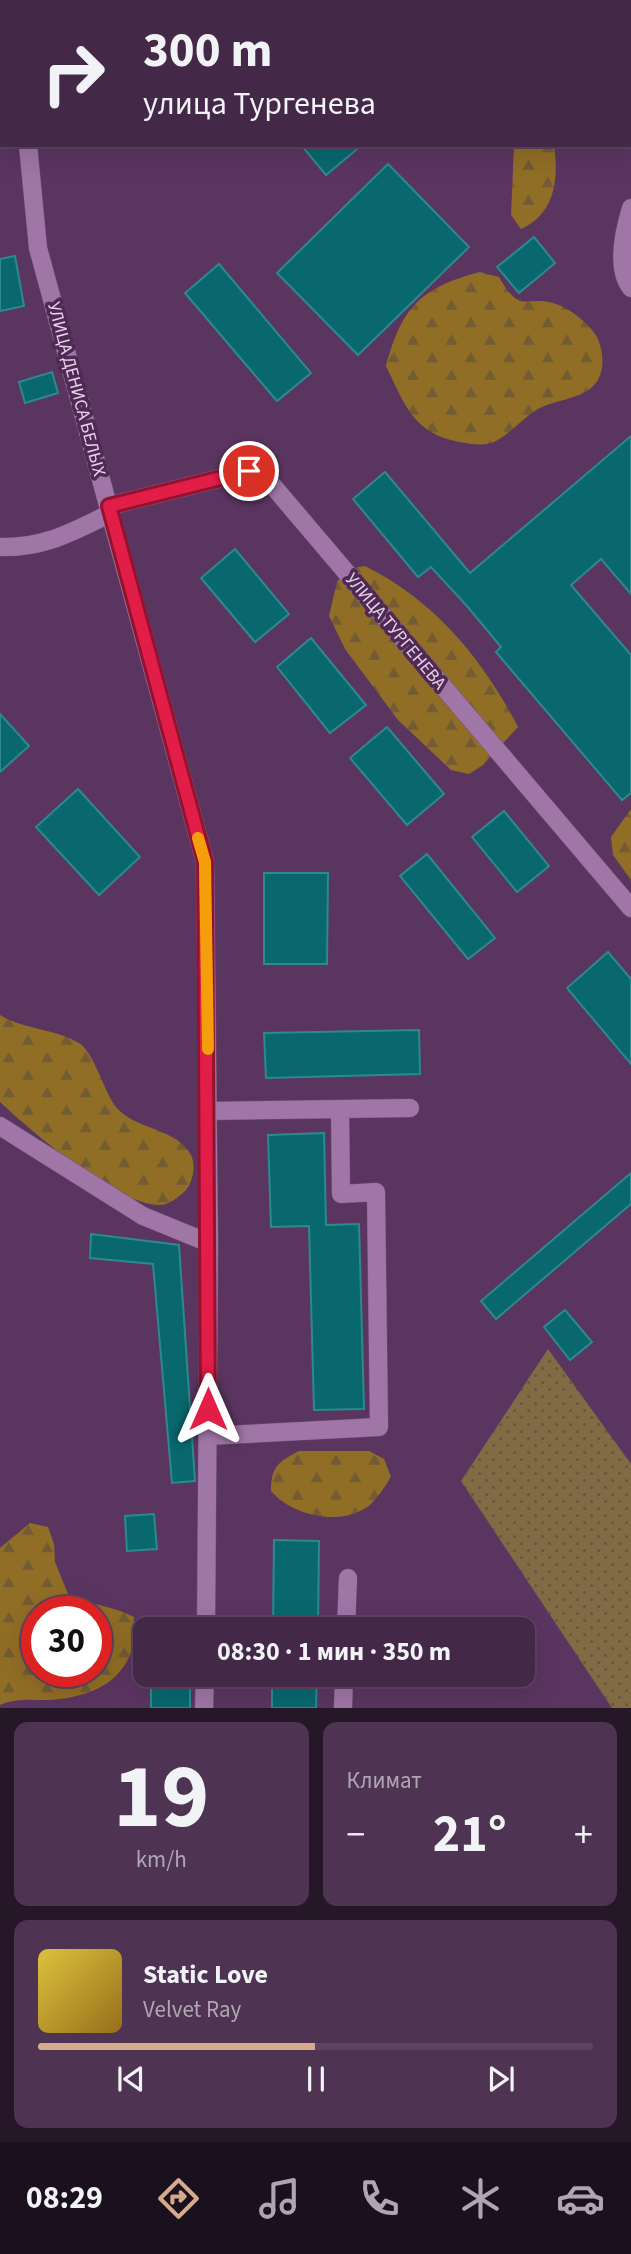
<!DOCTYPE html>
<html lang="ru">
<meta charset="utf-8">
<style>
:root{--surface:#442848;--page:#4e3452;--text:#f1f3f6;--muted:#afa6b4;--line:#5c4460;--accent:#d6ab8b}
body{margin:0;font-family:"Source Sans 3",sans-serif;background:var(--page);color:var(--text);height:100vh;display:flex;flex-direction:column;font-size:26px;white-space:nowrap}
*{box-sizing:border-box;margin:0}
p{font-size:23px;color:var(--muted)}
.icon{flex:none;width:38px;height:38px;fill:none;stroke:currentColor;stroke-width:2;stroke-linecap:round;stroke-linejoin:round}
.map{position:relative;height:1708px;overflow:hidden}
.sheet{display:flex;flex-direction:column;gap:14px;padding:14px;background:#251628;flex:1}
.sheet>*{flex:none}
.banner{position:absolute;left:0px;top:0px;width:632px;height:147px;box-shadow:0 7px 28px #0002,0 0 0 2px var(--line);background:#442848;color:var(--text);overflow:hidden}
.speed{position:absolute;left:21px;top:1596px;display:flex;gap:14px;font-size:35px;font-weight:700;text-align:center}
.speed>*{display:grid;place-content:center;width:91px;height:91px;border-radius:50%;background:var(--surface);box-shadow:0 7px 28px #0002,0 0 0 2px var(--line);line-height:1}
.speed .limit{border:10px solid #d22;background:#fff;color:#111}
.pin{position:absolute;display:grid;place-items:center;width:60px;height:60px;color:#fff;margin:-30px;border:4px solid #fff;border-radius:50%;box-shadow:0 2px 7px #0007}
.me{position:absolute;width:77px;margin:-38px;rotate:0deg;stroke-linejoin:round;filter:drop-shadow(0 0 5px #0008)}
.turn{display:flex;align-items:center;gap:24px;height:147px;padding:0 28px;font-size:32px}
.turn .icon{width:91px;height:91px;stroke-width:2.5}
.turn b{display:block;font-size:49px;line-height:60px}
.big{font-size:52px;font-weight:700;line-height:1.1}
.sheet .card{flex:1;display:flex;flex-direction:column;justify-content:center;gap:10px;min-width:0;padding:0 24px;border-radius:14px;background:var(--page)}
.sheet .dial{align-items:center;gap:0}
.dial b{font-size:91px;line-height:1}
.song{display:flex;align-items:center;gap:21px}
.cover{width:84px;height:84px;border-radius:10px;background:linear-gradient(135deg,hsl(50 70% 55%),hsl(40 70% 35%))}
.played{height:7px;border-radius:4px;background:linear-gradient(90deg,var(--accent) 50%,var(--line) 50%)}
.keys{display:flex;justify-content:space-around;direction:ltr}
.heat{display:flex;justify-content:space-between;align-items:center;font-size:38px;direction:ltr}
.sheet .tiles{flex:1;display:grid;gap:14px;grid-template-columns:1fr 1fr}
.card:last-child{grid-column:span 2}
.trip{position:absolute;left:133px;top:1617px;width:402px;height:70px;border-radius:14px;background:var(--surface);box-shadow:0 7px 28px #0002,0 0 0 2px var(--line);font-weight:700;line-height:70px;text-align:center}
.menu{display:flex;height:112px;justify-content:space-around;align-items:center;background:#1b101d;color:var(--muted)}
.menu .icon{width:49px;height:49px}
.menu .active{color:var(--accent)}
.menu b{font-size:32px;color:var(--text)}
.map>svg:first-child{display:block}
.green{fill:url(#green-dots)}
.forest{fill:url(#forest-firs);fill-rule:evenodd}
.building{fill:#08686e;stroke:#2c8990;stroke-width:2}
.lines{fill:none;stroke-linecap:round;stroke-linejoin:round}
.minor-casing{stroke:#725277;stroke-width:19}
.minor{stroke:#9f76a6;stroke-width:18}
.route-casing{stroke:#92132f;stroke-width:18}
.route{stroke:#e11d48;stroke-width:12}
.slow{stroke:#f59e0b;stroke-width:12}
.labels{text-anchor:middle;stroke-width:7;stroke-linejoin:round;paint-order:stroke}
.street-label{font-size:18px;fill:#ead3ed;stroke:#4f2a55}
</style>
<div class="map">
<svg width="631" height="1708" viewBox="0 0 631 1708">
<defs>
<pattern id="green-dots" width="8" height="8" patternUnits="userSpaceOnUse" patternTransform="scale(1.75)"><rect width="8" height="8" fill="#806b45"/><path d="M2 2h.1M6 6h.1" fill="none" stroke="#665746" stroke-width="1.8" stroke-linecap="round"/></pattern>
<pattern id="forest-firs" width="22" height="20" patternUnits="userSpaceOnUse" patternTransform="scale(1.75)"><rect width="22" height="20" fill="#916e26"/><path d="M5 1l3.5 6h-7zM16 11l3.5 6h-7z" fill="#735b33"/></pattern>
</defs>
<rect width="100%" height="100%" fill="#5a3560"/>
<!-- green -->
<path class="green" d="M548,1349L631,1464V1708H612L461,1481Z"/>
<!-- forest -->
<path class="forest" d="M514,145H554C559,179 555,214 521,229L511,215Z
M480,272L499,277C521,316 525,294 556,304C569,308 590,324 597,337C604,352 606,375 592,387C580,399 554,400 538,409C523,418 511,433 496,441C485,447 471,444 459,442C413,433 405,405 386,366C402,307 420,288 480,272Z
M365,566C434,600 483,659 518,727L483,765L469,774L451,770L398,720L345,649L329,616L337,582L348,569Z
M631,809V880L613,855L611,837Z
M0,1015C25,1030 53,1028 79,1043C94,1052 104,1092 116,1107C135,1130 177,1128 191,1155C196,1165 193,1182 186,1190C179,1197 169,1205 159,1205C116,1204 32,1132 0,1102Z
M299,1451H369L384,1459L391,1477C385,1486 379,1496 371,1504C344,1528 292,1516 271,1491C271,1467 278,1462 299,1451Z
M30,1523L48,1527L54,1544L55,1562L68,1594C90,1605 113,1606 134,1617C133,1628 134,1645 130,1655C116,1688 82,1698 49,1700C33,1700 15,1698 0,1705V1548ZM37,1612H96V1671H37Z"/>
<!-- building -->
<path class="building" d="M301,145H362L326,175Z
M388,164L469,247L358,355L277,273Z
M534,237L555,263L519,293L497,267Z
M15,256L24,306L0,311V259Z
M219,264L311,373L277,401L185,293Z
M52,372L58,393L25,403L19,382Z
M631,436V594L601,559L571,585L631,655V793L622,800L496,652L501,647L467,606L431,567L418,577L353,499L385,472L470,573Z
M235,549L289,614L255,642L201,578Z
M311,638L366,705L330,733L277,667Z
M0,714L29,746L0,772Z
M387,727L444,794L407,825L350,758Z
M78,789L140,857L99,895L36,827Z
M504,811L549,866L517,892L472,837Z
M427,854L495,938L468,959L400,876Z
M264,873H328L327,964H264Z
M608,952L631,979V1064L567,988Z
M419,1030L420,1074L266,1078L264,1033Z
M324,1133L326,1225L359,1224L364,1409L314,1410L309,1226L271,1227L268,1135Z
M631,1173V1204L496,1319L481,1301Z
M91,1234L179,1245L195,1481L172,1483L153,1264L90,1258Z
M565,1310L592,1342L570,1360L544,1327Z
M154,1514L157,1549L127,1551L125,1516Z
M274,1540L319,1541L318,1629H273Z
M272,1675H317L316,1708H272Z
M190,1684V1708H151V1685Z"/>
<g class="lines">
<!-- minor casing -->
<g class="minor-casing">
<path id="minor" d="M16,0V2
M189,2L191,0
M28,145L38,248L205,862L209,1243L206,1629
M631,208C624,231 615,268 631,288
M109,506L249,471L273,486L631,908
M0,547C45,548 72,532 111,513
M208,1111L410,1108
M0,1126L143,1216L209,1243
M208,1436L379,1427L376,1192L341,1194L340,1109
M346,1629L348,1578
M204,1708L205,1675
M343,1708L344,1675"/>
</g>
<!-- minor -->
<use href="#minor" class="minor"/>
</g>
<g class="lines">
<!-- route casing -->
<g class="route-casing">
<path id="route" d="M208,1409L205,862L109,506L249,471"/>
</g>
<!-- route -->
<use href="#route" class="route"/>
<!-- slow -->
<path class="slow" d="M198,838L205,862L208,1049"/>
</g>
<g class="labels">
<!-- street labels -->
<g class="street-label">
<text transform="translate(77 389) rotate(75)" y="6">УЛИЦА ДЕНИСА БЕЛЫХ</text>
<text transform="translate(396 631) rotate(50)" y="6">УЛИЦА ТУРГЕНЕВА</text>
</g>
</g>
</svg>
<div class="speed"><div class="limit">30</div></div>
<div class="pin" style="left:249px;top:471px;background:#d93025"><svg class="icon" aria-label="arrive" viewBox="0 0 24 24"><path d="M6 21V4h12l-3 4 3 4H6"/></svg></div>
<svg class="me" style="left:208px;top:1409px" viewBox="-20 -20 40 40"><path d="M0-17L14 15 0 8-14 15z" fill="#e11d48" stroke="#fff" stroke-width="4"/></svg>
<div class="trip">08:30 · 1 мин · 350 m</div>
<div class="banner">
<div class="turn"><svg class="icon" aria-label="right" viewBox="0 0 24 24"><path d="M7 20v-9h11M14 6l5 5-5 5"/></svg><div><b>300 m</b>улица Тургенева</div></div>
</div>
</div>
<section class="sheet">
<div class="tiles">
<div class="card dial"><b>19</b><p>km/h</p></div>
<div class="card"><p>Климат</p>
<div class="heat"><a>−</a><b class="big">21°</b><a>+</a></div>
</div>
<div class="card">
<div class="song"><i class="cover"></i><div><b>Static Love</b><p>Velvet Ray</p></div></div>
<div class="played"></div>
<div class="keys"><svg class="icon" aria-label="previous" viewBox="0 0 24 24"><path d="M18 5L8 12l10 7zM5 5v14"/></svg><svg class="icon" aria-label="pause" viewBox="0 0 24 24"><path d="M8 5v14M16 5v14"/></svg><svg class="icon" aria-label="next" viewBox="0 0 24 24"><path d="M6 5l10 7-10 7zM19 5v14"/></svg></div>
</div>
</div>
</section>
<nav class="menu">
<b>08:29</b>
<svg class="icon active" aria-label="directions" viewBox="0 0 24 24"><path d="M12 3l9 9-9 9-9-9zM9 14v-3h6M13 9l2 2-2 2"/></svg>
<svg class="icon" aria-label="music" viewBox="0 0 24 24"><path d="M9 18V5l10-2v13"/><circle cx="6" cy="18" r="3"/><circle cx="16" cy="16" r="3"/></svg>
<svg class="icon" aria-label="phone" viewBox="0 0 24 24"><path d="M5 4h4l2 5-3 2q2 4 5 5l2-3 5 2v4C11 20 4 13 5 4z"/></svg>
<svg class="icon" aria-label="climate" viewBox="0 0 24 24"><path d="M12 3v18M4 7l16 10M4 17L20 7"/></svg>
<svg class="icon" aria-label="car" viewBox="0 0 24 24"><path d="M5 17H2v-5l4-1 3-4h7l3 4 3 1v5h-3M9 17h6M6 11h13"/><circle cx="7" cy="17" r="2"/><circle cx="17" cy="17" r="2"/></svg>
</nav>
